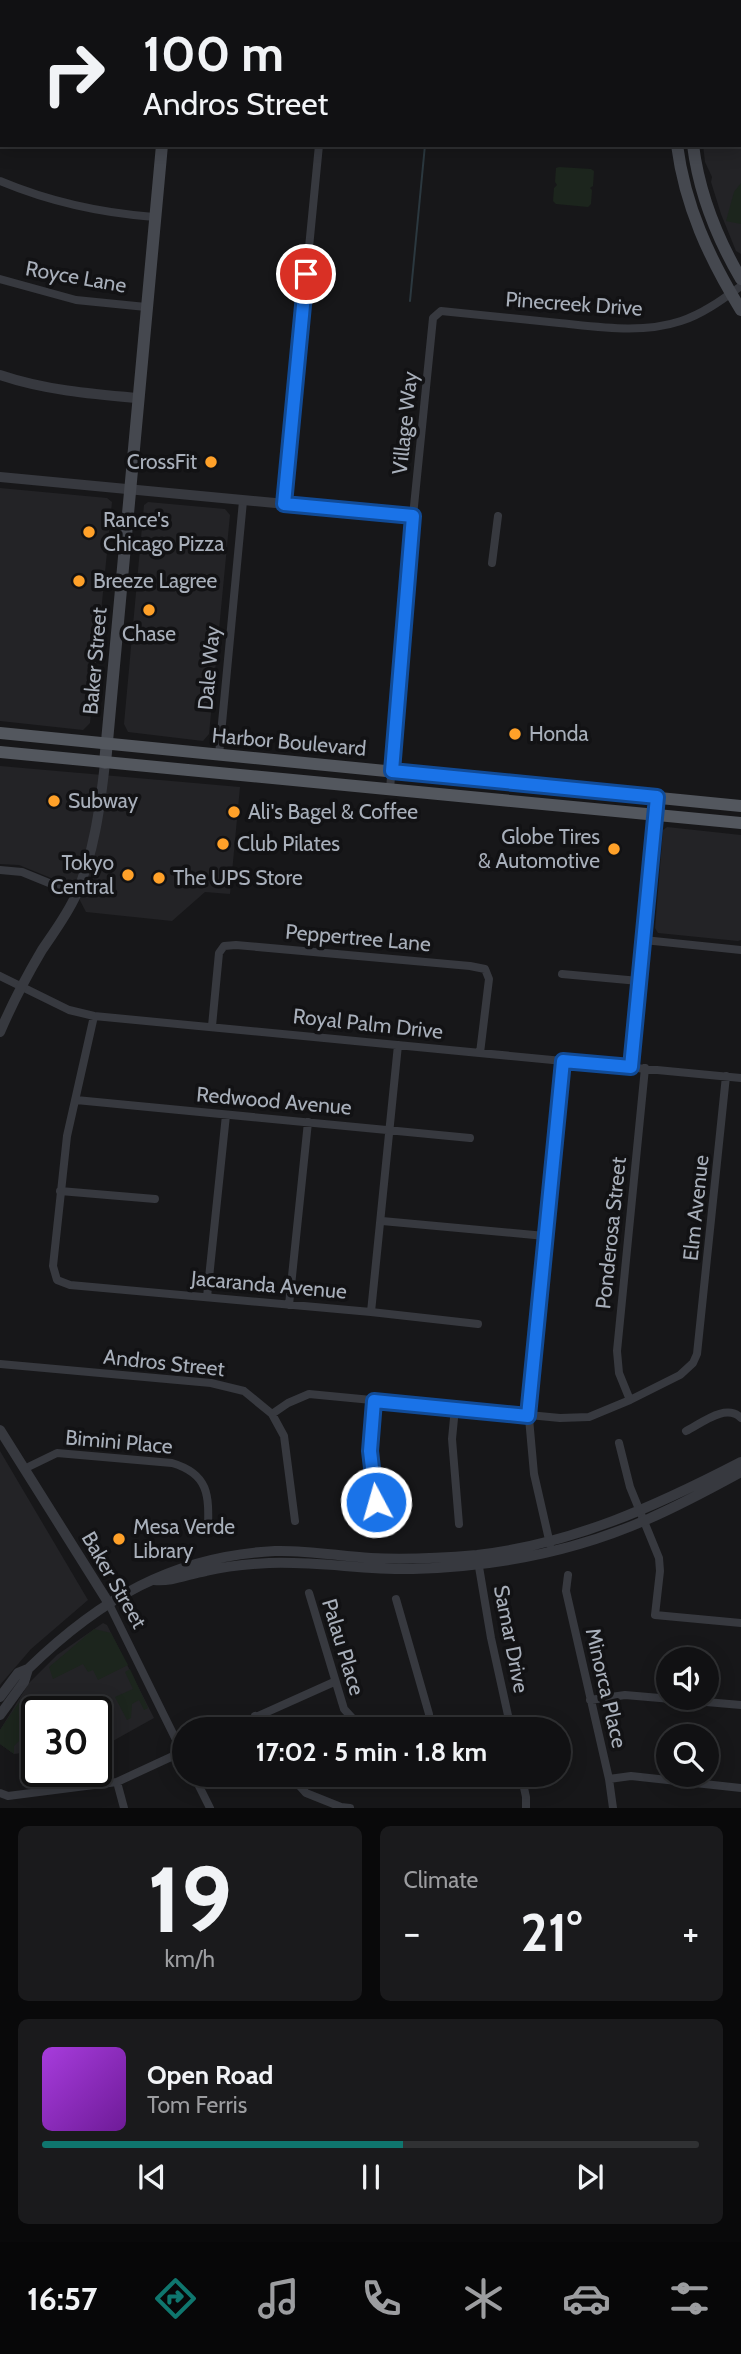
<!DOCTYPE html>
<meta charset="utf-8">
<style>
:root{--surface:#111113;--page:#1a1a1c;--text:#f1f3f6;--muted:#9c9da0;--line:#303133;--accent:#0f766e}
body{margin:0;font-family:Cabin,sans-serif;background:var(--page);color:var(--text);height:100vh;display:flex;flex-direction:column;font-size:26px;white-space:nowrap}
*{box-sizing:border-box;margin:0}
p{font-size:23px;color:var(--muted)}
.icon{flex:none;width:38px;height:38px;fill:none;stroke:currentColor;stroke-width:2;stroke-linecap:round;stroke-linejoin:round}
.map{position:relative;height:1808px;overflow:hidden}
.details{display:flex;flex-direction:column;gap:18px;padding:18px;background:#09090a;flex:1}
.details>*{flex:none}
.hud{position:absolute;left:0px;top:0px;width:742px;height:147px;box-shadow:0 4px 18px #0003,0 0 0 2px var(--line);background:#111113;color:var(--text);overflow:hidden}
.tools{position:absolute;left:656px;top:1647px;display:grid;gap:14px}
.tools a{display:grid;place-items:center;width:63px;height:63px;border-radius:50%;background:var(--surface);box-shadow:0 4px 18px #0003,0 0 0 2px var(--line);font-size:35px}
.speed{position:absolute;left:21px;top:1696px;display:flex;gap:14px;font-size:35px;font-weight:700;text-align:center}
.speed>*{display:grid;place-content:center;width:91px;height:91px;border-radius:50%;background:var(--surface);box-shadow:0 4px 18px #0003,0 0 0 2px var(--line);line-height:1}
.speed .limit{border:4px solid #111;border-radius:10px;background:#fff;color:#111}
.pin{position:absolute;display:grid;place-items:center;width:60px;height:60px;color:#fff;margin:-30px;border:4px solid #fff;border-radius:50%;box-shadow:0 2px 7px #0007}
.me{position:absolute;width:77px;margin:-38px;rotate:354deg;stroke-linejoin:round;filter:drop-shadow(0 0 5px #0008)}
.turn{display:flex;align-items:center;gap:24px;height:147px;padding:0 28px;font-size:32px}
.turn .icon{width:91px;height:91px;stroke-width:2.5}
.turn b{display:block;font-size:49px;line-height:60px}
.big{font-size:52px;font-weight:700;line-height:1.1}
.details .widget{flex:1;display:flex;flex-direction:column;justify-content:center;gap:10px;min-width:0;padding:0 24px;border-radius:10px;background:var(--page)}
.details .dial{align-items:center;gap:0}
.dial b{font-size:91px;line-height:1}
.song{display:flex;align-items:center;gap:21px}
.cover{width:84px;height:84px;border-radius:10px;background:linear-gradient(135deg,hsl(280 70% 55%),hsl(280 70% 35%))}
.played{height:7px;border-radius:4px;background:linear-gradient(90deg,var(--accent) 55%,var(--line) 55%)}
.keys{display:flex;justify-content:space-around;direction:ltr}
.heat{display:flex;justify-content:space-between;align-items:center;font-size:38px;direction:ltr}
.details .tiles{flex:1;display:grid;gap:18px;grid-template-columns:1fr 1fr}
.widget:last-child{grid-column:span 2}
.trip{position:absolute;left:172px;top:1717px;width:399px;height:70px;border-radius:35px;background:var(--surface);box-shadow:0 4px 18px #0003,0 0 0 2px var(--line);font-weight:700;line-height:70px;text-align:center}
.tab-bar{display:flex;height:112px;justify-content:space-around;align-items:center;background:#070708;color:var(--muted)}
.tab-bar .icon{width:49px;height:49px}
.tab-bar .on{color:var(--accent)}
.tab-bar b{font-size:32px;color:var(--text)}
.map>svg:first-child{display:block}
.built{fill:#232326}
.green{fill:#1c251d}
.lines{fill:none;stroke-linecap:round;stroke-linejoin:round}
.stream{stroke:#2b383f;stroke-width:2}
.minor{stroke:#37393f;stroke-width:8}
.tertiary{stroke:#37393f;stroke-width:10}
.secondary{stroke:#45484f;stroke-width:12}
.primary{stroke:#53575e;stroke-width:12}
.route-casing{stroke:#114b97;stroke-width:18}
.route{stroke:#1a73e8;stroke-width:12}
.poi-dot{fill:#ffa129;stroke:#121214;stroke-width:2.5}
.labels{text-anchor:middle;stroke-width:7;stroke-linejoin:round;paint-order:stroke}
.street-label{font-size:21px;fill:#a8afba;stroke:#121214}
.poi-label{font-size:21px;fill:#a8afba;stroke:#121214;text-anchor:start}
</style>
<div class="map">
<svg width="741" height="1808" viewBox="0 0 741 1808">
<rect width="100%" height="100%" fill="#171719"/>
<!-- built -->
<path class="built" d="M711,0H741V254L736,251L721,214L711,182L712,177L705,162L703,145H740V2H711Z
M0,488L107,498L112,502L90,723L83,730L0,721Z
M148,502L225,509L230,515L209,734L203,741L128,732L124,724L144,505Z
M0,766L240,787L230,894L205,892L172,921L86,912L73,887L19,865L0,864Z
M667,827L741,835V940L738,941L658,933L655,928L663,830Z
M0,1451L88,1600L31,1649L0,1685Z
M103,1623L107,1625L154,1718L111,1742L96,1744V1712H37V1751L14,1754L0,1744V1730L29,1683L57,1655Z"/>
<!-- green -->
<path class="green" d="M559,167L591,169L594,171L593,186L590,188L592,190L591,204L588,207L556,204L553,201L554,188L557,185L555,182L556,168Z
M741,183V224L726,221L734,192Z
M94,1629L111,1633L128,1665L98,1680L93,1670L88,1672L83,1664L53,1679L49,1667Z
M130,1669L148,1708L144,1710L139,1700L132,1704L131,1718L127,1720L115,1697L133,1689L125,1672Z
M22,1698L29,1699L32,1706L28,1708L30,1712L34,1710L37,1716V1730L32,1725L23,1723L32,1726L37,1731V1751L29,1752L27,1740L19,1741L14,1746V1754L0,1744V1730Z"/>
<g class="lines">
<!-- stream -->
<path class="stream" d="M439,2V0
M410,301L425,145"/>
<!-- minor -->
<path class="minor" d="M43,0L46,2
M333,2V0
M0,78L2,79
M0,181C50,202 100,213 154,217
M0,279L76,300L146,307
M284,504L319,145
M492,563L498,516
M219,755L243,501
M390,789L413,516L433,318L441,311C480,315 519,319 559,323C599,327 642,334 681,321C703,314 723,299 741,286
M0,870L22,872L76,894
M644,940L741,950
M562,974L639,981
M0,976L69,1010L94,1016L741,1078
M94,1016L67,1136L53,1266L57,1280L70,1285L371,1312L478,1324
M212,1026L219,953L224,946L236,945L470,966L485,969L489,979L480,1053
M631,1067L657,797
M76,1100L470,1138
M60,1191L155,1199
M382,1221L545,1236
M207,1297L226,1115
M289,1305L308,1122
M371,1312L398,1045
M0,1364L211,1383L244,1391L272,1414L288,1403L309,1394L560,1418L589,1417L630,1400L680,1375L693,1363L697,1354L726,1076
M630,1400L619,1373L617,1351L645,1068
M374,1401L370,1451L378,1527
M455,1408L452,1439L459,1524
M272,1414L284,1436L295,1521
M686,1431C702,1423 726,1403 741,1418
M619,1443L630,1487L659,1558L660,1571L655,1615L741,1623
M24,1469L57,1453L172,1463C209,1474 209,1495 208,1529
M550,1544L534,1474L528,1407L563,1061
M478,1561L491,1638L511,1729
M568,1575L566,1591L609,1779L613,1808
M309,1593L344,1709L355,1721L382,1729
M396,1599L429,1714V1729
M108,1602L184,1756
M590,1700L625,1695L741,1705
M255,1716L261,1729
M229,1729L334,1682
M489,1729L510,1725
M193,1774L210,1808
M289,1774L306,1793L341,1807L350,1808
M521,1774L526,1797V1808
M609,1779L631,1776L741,1788
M117,1782L124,1808
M0,1793L8,1796L117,1782L184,1751"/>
<!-- tertiary -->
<path class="tertiary" d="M13,2L14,0
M0,18L2,16
M0,375C44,390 91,394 137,398
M0,477L413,516
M0,1032C12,1004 26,977 42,950C54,932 67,915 76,895C94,853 100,808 105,763
M0,1430L108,1602
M154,1580C172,1582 188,1574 206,1571C227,1566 248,1564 269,1563C317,1561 365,1570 413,1569C492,1567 573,1552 646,1520C678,1506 710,1489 741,1472
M0,1697L18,1673L28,1669C100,1599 173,1556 275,1551C307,1550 339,1556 371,1558C406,1560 442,1558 477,1555C573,1544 656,1506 741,1462
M0,1715L24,1682L28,1669"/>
<!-- secondary -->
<path class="secondary" d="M176,2V0
M684,2L685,0
M702,2V0
M677,145C685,206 709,258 741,310
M693,145C699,193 717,238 741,279
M105,763L162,145"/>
<!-- primary -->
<path class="primary" d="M0,733L741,806
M0,752L741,823"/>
</g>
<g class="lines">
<!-- route casing -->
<g class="route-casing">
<path id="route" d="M306,274L284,504L413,516L392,771L657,797L631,1067L563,1061L528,1416L374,1401L370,1451L376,1502"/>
</g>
<!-- route -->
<use href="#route" class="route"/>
</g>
<!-- markers -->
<g class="poi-dot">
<circle cx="211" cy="462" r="7"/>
<circle cx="89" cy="532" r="7"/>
<circle cx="79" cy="581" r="7"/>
<circle cx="149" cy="610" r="7"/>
<circle cx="515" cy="734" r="7"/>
<circle cx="54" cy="801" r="7"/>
<circle cx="234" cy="812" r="7"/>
<circle cx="223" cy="844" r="7"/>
<circle cx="614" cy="849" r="7"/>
<circle cx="128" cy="875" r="7"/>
<circle cx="159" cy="878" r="7"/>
<circle cx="119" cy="1539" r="7"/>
</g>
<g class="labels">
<!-- street labels -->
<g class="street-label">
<text transform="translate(76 277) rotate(10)" y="7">Royce Lane</text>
<text transform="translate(574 304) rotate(4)" y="7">Pinecreek Drive</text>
<text transform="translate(405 423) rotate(-84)" y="7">Village Way</text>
<text transform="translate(95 661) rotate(-85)" y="7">Baker Street</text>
<text transform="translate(209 668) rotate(-85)" y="7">Dale Way</text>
<text transform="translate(289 742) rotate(5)" y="7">Harbor Boulevard</text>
<text transform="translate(358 938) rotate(5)" y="7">Peppertree Lane</text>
<text transform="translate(368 1024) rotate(6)" y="7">Royal Palm Drive</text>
<text transform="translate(274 1101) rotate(5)" y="7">Redwood Avenue</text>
<text transform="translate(696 1208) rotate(-84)" y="7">Elm Avenue</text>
<text transform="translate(611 1233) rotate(-84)" y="7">Ponderosa Street</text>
<text transform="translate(269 1285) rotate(5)" y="7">Jacaranda Avenue</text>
<text transform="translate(164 1363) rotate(6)" y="7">Andros Street</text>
<text transform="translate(119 1442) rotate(5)" y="7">Bimini Place</text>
<text transform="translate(114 1580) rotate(60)" y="7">Baker Street</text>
<text transform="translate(511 1639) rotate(79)" y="7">Samar Drive</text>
<text transform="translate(343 1647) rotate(73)" y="7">Palau Place</text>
<text transform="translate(606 1688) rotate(77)" y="7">Minorca Place</text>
</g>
<!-- poi labels -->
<g class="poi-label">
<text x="197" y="469" text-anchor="end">CrossFit</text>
<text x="103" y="527">Rance's<tspan x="103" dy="24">Chicago Pizza</tspan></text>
<text x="93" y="588">Breeze Lagree</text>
<text x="149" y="641" text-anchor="middle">Chase</text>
<text x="529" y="741">Honda</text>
<text x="68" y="808">Subway</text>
<text x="248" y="819">Ali's Bagel &amp; Coffee</text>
<text x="600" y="844" text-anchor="end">Globe Tires<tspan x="600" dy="24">&amp; Automotive</tspan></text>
<text x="237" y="851">Club Pilates</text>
<text x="114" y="870" text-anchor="end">Tokyo<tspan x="114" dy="24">Central</tspan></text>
<text x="173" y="885">The UPS Store</text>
<text x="133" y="1534">Mesa Verde<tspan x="133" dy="24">Library</tspan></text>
</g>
</g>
</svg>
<div class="tools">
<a><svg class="icon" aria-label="sound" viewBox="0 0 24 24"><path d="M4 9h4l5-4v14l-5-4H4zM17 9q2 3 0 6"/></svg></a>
<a><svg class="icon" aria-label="search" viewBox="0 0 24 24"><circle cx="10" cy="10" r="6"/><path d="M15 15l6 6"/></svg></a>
</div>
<div class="speed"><div class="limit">30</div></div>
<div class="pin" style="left:306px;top:274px;background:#d93025"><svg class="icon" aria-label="arrive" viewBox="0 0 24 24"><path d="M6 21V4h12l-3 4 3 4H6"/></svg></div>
<svg class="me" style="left:376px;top:1502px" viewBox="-20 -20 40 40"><circle r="17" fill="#1a73e8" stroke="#fff" stroke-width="3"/><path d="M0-11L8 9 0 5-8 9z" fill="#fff"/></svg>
<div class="trip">17:02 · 5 min · 1.8 km</div>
<div class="hud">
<div class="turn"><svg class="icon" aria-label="right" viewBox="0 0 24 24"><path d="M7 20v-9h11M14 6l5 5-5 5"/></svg><div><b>100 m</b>Andros Street</div></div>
</div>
</div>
<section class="details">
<div class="tiles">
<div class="widget dial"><b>19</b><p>km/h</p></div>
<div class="widget"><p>Climate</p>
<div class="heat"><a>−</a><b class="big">21°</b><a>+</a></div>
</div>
<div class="widget">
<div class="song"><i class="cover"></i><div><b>Open Road</b><p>Tom Ferris</p></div></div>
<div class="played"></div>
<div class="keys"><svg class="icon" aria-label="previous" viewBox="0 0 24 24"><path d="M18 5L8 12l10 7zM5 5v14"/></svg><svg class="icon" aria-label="pause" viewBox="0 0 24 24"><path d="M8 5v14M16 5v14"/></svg><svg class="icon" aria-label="next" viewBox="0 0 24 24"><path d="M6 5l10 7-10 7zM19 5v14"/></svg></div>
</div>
</div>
</section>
<nav class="tab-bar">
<b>16:57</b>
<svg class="icon on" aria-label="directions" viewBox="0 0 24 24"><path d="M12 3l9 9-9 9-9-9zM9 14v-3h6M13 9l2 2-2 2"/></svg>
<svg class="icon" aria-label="music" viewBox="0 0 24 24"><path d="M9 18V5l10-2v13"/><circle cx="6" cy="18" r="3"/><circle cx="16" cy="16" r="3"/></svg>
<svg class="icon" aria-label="phone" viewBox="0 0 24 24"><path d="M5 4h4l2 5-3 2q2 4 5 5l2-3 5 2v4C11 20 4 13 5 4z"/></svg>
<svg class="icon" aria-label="climate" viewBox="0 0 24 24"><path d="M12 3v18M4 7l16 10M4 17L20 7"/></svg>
<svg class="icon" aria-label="car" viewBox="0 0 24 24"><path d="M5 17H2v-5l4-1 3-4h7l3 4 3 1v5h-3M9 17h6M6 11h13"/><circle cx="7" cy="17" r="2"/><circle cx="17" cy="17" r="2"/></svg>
<svg class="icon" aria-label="filters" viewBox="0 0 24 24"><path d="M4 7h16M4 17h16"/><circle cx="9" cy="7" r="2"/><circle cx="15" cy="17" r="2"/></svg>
</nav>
